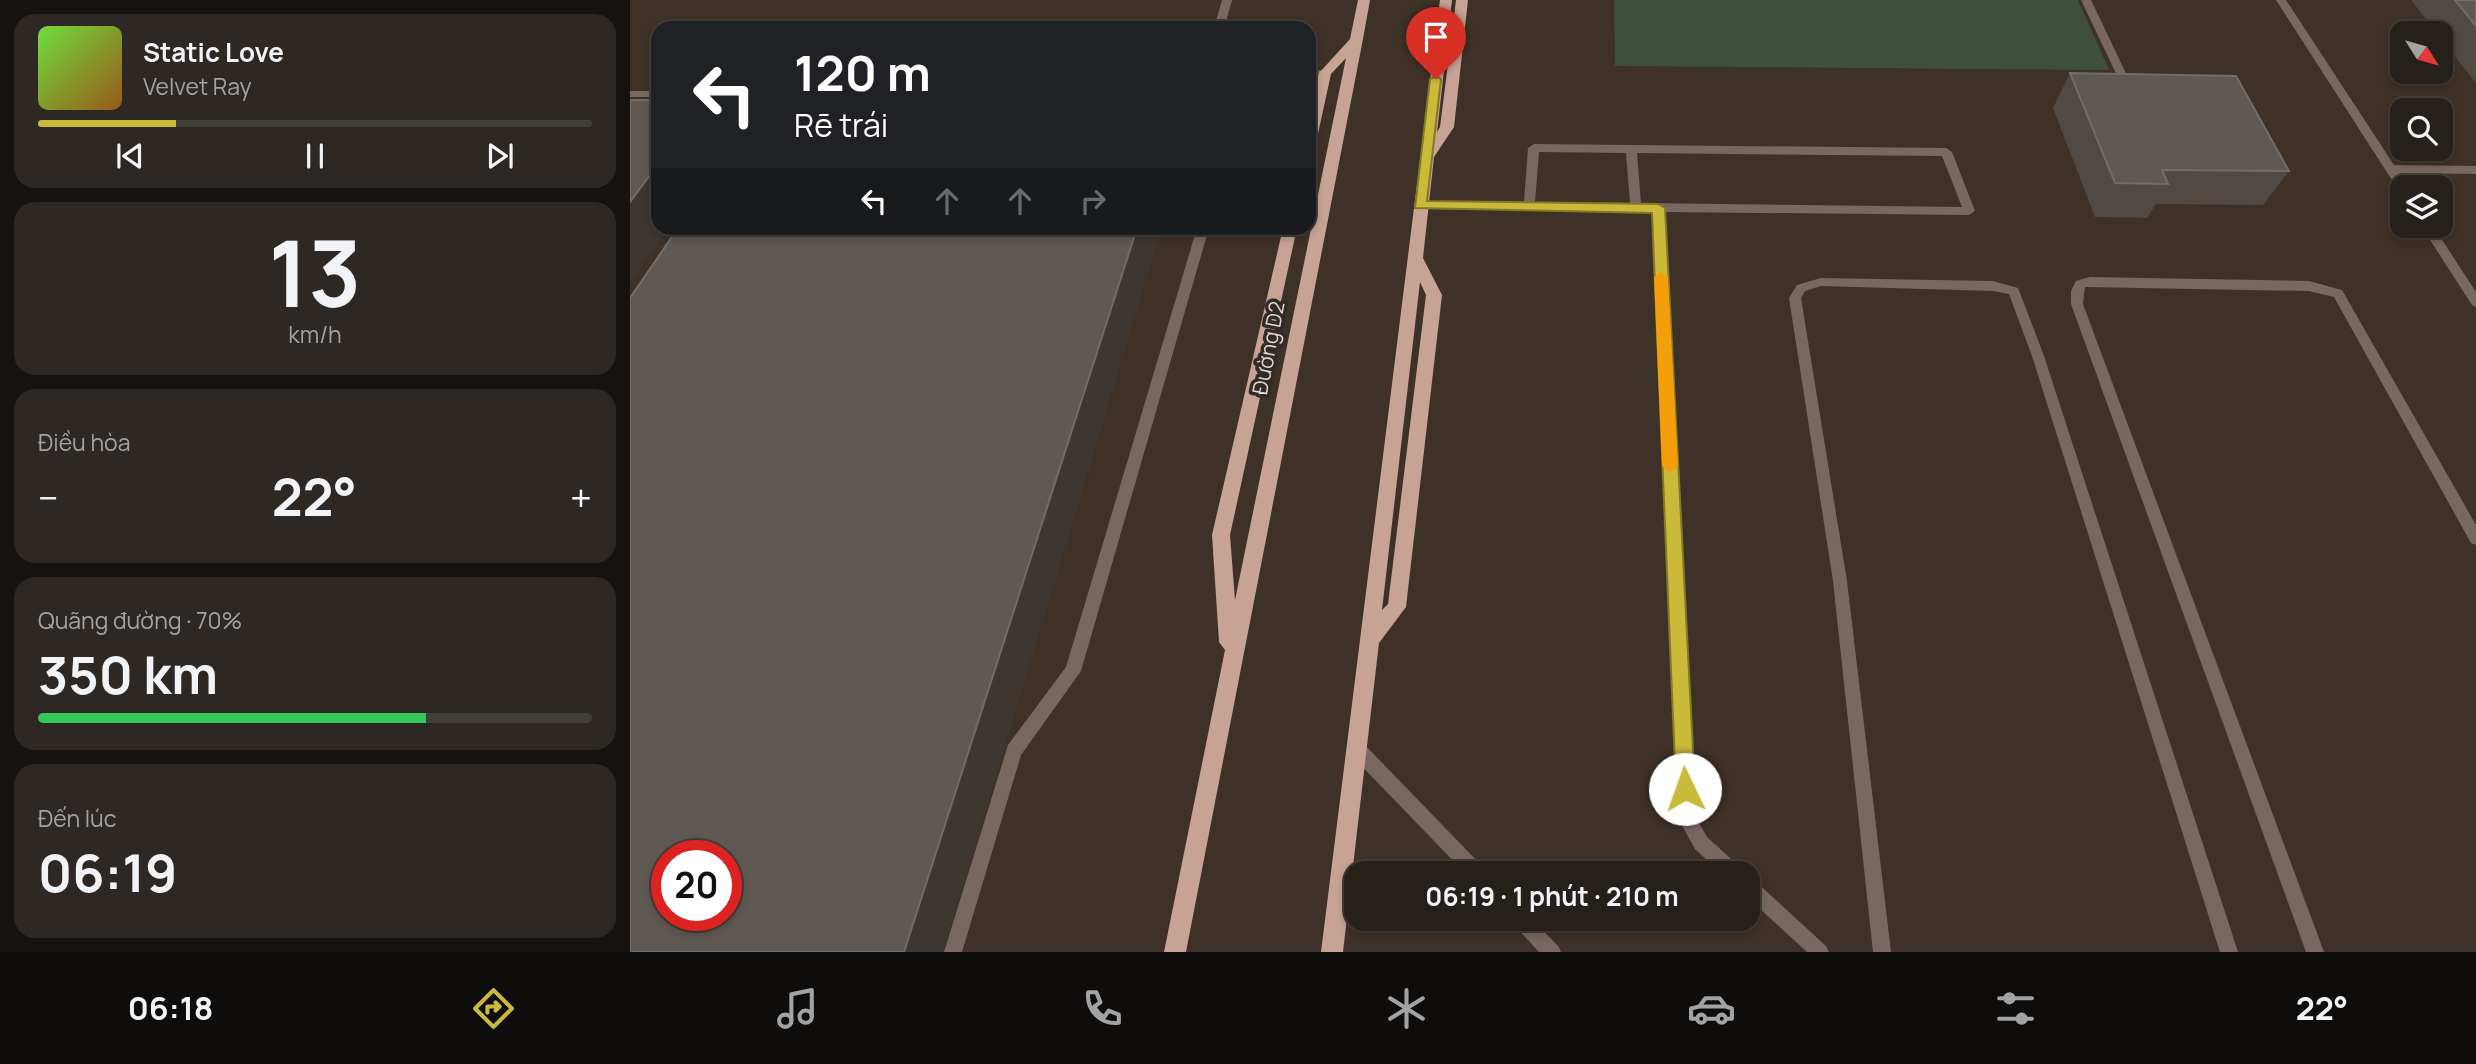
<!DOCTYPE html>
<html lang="vi">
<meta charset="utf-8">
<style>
:root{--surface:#26201b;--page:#2e2824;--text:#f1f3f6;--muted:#a4a3a3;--line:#423e3a;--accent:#caba3a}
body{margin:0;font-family:Manrope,sans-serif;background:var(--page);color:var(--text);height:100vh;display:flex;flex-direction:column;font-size:26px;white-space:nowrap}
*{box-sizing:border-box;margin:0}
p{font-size:23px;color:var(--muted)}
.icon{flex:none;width:38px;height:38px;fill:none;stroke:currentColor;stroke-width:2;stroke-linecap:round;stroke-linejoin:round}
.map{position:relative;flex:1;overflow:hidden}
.sheet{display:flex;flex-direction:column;gap:14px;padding:14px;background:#15120f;width:630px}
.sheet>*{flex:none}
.banner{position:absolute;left:21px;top:21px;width:665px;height:214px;border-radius:21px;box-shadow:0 4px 10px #0003,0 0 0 2px var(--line);background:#202124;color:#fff;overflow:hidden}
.needle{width:46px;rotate:127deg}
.controls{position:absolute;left:1760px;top:21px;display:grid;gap:14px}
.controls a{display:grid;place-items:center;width:63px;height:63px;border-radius:14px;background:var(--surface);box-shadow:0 4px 10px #0003,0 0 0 2px var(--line);font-size:35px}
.speed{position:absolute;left:21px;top:840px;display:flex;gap:14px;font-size:35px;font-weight:700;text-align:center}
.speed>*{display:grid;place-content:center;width:91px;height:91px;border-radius:50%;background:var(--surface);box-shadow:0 4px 10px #0003,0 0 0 2px var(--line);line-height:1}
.speed .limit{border:10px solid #d22;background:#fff;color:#111}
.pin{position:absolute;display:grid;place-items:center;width:60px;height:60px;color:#fff;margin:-72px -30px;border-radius:50% 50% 50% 0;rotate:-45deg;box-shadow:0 0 7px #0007}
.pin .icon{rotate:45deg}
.me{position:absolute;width:77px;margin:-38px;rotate:357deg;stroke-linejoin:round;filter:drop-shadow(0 0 5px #0008)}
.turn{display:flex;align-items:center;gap:24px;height:147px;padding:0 28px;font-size:32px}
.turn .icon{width:91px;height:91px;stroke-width:2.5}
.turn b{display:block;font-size:49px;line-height:60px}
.lanes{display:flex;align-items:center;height:66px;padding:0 28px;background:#0003;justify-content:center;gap:35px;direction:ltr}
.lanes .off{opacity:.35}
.big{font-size:52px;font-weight:700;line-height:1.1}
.sheet .tile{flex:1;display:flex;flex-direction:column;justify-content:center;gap:10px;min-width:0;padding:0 24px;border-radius:21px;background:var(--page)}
.sheet .dial{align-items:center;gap:0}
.dial b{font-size:91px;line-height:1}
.song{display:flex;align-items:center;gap:21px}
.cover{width:84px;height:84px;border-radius:10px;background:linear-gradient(135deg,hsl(100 70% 55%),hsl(30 70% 35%))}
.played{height:7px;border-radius:4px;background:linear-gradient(90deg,var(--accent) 25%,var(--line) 25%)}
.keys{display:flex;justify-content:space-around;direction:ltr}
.heat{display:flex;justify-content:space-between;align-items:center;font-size:38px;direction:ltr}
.charge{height:10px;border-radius:5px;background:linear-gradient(90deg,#34c759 70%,var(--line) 0)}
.trip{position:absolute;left:714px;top:861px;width:416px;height:70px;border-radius:21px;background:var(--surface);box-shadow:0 4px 10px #0003,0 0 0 2px var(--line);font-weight:700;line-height:70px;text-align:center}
.dock{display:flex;height:112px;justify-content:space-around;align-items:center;background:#0f0d0b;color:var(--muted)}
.dock .icon{width:49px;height:49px}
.dock .selected{color:var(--accent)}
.dock b{font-size:32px;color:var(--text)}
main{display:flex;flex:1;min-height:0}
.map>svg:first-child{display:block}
.built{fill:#3e3127;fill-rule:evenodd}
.green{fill:#3e4f3c}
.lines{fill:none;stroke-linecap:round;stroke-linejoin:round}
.lane{fill:#796861;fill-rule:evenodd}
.street{fill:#796861;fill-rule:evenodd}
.primary{fill:#c6a395;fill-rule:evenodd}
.wall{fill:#514943}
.shaded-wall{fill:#3e3630}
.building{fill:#605853;stroke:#746c67;stroke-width:2;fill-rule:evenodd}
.route{fill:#caba3a;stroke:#837926;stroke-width:2}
.slow{fill:#f59e0b}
.labels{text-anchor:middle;stroke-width:7;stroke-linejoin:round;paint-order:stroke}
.street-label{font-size:21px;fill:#ded9d5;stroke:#322a24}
</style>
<main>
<section class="sheet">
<div class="tile">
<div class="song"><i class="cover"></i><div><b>Static Love</b><p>Velvet Ray</p></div></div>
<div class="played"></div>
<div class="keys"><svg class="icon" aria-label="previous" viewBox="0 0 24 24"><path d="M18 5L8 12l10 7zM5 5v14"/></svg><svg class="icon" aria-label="pause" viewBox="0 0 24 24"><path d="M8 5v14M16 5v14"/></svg><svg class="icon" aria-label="next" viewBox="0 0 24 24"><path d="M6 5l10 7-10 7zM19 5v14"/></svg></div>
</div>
<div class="tile dial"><b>13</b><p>km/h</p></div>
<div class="tile"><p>Điều hòa</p>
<div class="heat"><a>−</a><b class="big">22°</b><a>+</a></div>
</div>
<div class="tile"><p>Quãng đường · 70%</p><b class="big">350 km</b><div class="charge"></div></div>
<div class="tile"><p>Đến lúc</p><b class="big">06:19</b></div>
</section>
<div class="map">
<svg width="1846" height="952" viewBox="0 0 1846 952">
<rect width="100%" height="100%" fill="#322a24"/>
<!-- built -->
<path class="built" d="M0,0H1846V952H0ZM28,28H679V228H28ZM1773,33H1811V72H1773ZM1773,110H1811V149H1773ZM1773,187H1811V226H1773ZM37,856H96V915H37ZM726,873H1118V919H726Z"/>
<!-- green -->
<path class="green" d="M984,0H1448L1479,70L985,66Z"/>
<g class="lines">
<!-- lane -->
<path class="lane" d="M592,0H602L594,28H584Z
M1451,0H1461L1502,86L1501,88H1493L1492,86Z
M1646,0H1656L1764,165L1846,166V174L1769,173L1778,187H1773V192L1769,191Z
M679,70H695L700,73L695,76H679Z
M0,91H28V97H0Z
M904,144L1316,148L1322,152L1345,211L1339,215L1034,212L1064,814L1077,837L1110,867L1113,873H1091L1065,849L1047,816L1022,212L790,209L784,205L790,201L894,202L898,148ZM909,152L996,153L1000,203L905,202ZM1007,153L1312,156L1332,207L1011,203Z
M1791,226H1803L1846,292V307L1842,305Z
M567,228H579L451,671L391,755L332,952H314L378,745L436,667Z
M1460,277L1679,281L1712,290L1846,525V545L1841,543L1704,297L1679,291L1455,287L1453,304L1694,952H1676L1441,304V291L1446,281Z
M1191,278L1363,281L1388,288L1414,356L1608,952H1590L1402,356L1379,294L1363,291L1191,286L1175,291L1171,298L1217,581L1261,952H1243L1203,581L1159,298L1167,285Z
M1118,877L1124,880L1196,946L1199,952H1177L1118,898Z"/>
<!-- street -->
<path class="street" d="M726,740L732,742L853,867L856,873H835L720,754L718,748L720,742Z
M881,919H902L928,946L931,952H909L884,925Z"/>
<!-- primary -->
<path class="primary" d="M728,0H740L733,39L556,952H534L595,650L589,642L582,535L653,228H667L600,535L605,600L716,58L701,74L686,143L679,148V114L689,73L720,39Z
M810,0H822L807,132L810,127L826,0H838L824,127L804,157L793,258L812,295L776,607L749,643L713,952H691ZM790,282L796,295L758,604L752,610Z"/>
</g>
<!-- wall -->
<path class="wall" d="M1781,0H1846V83L1811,39V33H1807Z
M1440,73L1659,171L1633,205L1526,204L1517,218L1465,217L1423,108Z"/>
<!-- shaded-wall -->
<path class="shaded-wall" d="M28,164V228H38L0,283V202Z
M507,228H532L313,952H274Z"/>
<!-- building -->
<path class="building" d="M1825,0H1846V26Z
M1440,73L1606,76L1659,171L1532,170L1538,184L1485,183Z
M0,100H28V164L0,202Z
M48,228H507L274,952H0V298ZM37,856H96V915H37Z"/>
<!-- route -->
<path class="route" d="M806,76L811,79L797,201L1028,204L1035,208L1065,789L1062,795L1055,798L1048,795L1046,789L1022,213L785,208L800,79Z"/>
<!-- slow -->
<path class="slow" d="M1031,272L1038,277L1048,466L1040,473L1032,466L1024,277Z"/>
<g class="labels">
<!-- street labels -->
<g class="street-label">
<text transform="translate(639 348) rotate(-79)" y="7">Đường D2</text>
</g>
</g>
</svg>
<div class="controls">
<a><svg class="needle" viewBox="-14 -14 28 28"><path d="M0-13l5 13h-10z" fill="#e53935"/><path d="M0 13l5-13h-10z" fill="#a4a3a3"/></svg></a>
<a><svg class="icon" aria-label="search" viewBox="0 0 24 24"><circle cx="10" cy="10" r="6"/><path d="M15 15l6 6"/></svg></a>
<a><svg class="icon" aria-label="layers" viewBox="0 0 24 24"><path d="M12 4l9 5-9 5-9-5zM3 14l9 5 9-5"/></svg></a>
</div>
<div class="speed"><div class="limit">20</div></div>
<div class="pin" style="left:806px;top:79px;background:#d93025"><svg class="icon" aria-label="arrive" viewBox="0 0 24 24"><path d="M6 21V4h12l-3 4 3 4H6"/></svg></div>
<svg class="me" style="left:1055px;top:789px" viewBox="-20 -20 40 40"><circle r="19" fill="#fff"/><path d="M0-13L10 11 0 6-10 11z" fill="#caba3a"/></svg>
<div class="trip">06:19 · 1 phút · 210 m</div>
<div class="banner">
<div class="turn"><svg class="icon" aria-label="left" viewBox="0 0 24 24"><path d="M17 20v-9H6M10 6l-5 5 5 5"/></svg><div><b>120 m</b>Rẽ trái</div></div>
<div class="lanes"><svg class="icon" aria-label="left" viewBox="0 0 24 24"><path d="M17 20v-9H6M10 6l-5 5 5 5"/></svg><svg class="icon off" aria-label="ahead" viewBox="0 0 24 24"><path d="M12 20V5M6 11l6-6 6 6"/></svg><svg class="icon off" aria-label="ahead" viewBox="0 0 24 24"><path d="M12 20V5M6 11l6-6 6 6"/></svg><svg class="icon off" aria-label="right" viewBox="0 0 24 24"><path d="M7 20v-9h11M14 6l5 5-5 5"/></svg></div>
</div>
</div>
</main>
<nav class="dock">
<b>06:18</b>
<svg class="icon selected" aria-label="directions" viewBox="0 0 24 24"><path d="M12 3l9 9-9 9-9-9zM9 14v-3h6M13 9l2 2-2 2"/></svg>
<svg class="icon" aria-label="music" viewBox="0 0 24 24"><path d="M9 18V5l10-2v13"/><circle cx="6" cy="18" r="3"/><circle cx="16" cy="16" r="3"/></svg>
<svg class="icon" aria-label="phone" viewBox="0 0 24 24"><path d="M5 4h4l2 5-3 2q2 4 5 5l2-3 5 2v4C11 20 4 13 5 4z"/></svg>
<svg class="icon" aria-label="climate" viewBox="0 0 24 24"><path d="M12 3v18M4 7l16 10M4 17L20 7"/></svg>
<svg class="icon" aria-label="car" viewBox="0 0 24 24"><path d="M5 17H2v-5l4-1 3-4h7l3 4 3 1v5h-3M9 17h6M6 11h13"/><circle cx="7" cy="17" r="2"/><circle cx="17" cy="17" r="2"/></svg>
<svg class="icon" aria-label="filters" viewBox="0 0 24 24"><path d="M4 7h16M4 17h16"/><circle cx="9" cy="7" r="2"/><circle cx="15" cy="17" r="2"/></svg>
<b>22°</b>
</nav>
